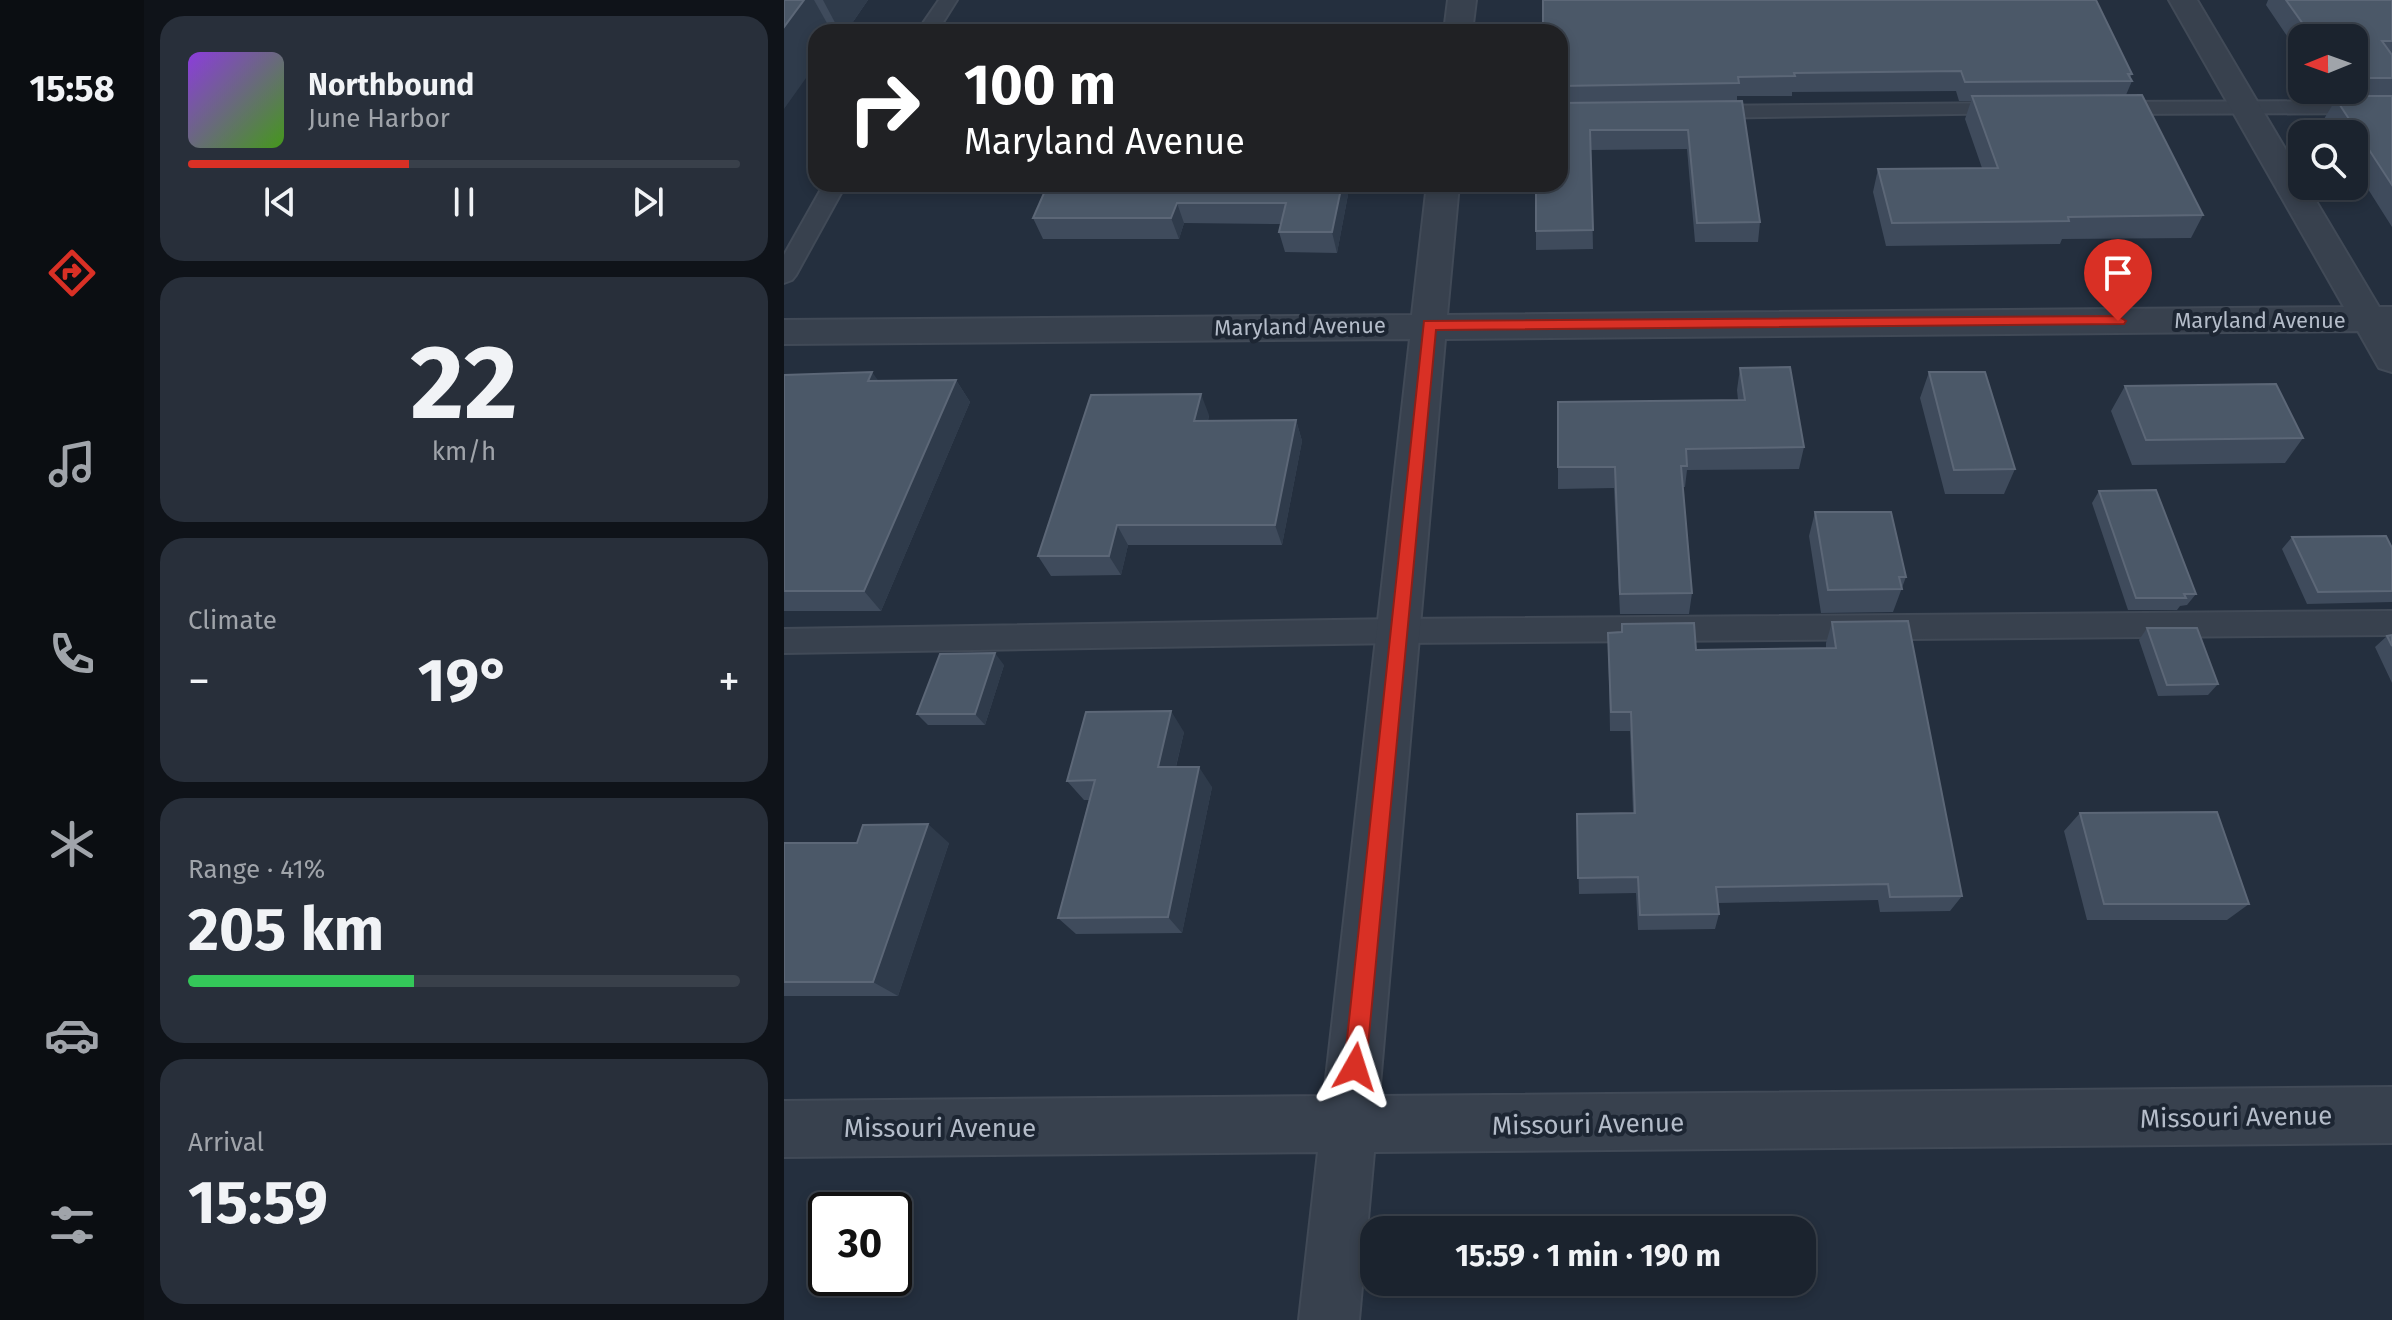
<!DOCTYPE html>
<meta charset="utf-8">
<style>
:root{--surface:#1b232e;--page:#282f3a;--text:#f1f3f6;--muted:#a0a4aa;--line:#39404a;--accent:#d93025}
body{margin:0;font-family:"Fira Sans",sans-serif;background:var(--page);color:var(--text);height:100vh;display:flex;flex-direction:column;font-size:30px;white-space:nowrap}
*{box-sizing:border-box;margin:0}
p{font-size:26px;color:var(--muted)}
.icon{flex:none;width:44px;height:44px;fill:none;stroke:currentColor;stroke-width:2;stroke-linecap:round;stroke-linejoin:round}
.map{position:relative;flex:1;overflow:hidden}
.sheet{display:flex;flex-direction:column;gap:16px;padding:16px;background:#0f1319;width:640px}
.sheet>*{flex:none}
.top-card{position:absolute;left:24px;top:24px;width:760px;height:168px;border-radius:24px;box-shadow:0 4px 12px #0003,0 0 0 2px var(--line);background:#202124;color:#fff;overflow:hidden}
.needle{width:52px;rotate:269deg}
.controls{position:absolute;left:1504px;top:24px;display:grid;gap:16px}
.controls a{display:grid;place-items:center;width:80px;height:80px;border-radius:16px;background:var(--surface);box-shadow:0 4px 12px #0003,0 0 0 2px var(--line);font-size:40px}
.speed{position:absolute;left:24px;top:1192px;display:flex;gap:16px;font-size:40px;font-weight:700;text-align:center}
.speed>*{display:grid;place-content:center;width:104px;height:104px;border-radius:50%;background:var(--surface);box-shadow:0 4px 12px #0003,0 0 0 2px var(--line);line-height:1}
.speed .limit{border:4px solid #111;border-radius:12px;background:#fff;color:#111}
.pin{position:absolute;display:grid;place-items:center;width:68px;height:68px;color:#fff;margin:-82px -34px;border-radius:50% 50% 50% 0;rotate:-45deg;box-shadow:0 0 8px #0007}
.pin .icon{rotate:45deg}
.me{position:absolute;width:88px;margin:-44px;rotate:6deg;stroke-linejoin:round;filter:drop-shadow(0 0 6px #0008)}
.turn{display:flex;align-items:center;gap:28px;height:168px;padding:0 24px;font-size:36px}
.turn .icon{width:104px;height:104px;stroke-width:2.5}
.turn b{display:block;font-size:56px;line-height:68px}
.big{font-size:60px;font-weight:700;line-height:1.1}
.sheet .widget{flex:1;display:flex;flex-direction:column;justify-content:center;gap:12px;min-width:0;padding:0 28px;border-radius:24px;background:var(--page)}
.sheet .dial{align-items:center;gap:0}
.dial b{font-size:104px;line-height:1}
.song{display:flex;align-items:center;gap:24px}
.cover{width:96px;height:96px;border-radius:12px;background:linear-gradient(135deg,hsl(270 70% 55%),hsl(100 70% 35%))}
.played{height:8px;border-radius:4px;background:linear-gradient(90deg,var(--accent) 40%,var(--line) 40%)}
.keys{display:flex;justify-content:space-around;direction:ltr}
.heat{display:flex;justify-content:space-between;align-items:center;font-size:44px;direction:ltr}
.charge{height:12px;border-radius:6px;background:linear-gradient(90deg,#34c759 41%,var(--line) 0)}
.trip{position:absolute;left:576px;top:1216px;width:456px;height:80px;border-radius:24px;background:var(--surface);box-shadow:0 4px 12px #0003,0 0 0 2px var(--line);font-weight:700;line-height:80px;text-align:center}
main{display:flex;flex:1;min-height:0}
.tab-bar{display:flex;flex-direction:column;width:144px;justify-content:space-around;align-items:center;background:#0b0e12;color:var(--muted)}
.tab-bar .icon{width:56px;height:56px}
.tab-bar .active{color:var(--accent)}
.tab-bar b{font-size:36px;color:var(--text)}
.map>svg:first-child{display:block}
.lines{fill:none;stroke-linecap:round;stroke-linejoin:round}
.lane-casing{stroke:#414a57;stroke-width:4}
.street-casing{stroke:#414a57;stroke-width:4}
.lane{fill:#38414e;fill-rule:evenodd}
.street{fill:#38414e;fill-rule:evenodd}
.wall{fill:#3f4b5c}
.shaded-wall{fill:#2f3b4b}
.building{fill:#4b5868;stroke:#5c6777;stroke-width:2}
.route{fill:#d93025;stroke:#8d1f18;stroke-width:2}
.labels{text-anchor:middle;stroke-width:8;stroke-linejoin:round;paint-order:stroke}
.street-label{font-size:22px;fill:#b4bcc9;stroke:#1d2633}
.near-street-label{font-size:26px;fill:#b4bcc9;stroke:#1d2633}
</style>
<main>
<nav class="tab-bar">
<b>15:58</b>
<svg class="icon active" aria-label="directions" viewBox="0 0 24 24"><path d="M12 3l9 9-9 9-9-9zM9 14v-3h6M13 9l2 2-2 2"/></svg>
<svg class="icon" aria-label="music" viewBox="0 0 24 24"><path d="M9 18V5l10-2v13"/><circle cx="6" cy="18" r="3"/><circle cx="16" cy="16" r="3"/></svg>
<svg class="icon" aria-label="phone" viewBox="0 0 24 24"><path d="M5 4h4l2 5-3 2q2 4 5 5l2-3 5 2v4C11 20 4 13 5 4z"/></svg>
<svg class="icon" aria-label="climate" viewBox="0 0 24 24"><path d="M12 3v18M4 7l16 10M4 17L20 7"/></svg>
<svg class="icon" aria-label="car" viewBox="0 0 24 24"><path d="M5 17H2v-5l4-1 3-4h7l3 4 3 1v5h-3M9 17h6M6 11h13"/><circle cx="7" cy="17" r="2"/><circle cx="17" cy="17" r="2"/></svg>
<svg class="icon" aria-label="filters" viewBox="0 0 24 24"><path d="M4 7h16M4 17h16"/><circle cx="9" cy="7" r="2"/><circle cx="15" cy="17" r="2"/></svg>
</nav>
<section class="sheet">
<div class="widget">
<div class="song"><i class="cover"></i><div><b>Northbound</b><p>June Harbor</p></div></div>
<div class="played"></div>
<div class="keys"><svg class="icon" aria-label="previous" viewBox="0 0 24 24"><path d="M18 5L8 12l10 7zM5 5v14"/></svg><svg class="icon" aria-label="pause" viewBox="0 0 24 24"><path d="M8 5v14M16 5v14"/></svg><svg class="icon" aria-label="next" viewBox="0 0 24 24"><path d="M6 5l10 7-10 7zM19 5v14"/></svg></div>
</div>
<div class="widget dial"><b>22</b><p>km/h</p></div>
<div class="widget"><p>Climate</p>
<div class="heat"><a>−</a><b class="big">19°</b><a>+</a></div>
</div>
<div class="widget"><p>Range · 41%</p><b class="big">205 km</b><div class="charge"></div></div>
<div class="widget"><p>Arrival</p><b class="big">15:59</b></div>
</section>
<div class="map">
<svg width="1608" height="1320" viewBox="0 0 1608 1320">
<rect width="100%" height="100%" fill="#242f3e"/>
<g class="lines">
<!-- lane casing -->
<g class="lane-casing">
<path id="lane" d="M155,0H173L153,32H133Z
M1608,101V113L1326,114L1316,108L1326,102Z
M1226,103L1236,109L1233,113L918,118L908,112L918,106Z
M40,184H62L12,275L8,280L0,283V255Z
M1608,611V635L615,643L0,653V629L615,619Z"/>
</g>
<!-- street casing -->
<g class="street-casing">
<path id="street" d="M664,0H692L688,32H660Z
M1385,0H1413L1518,177V186H1523L1595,307H1608V372L1595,368L1574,331L661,339L595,1096L1608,1087V1143L590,1152L575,1320H515L534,1152L0,1157V1101L540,1096L626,339L0,344V320L628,315L643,184H675L663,315L1560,307Z"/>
</g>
<!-- lane -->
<use href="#lane" class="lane"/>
<!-- street -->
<use href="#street" class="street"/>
</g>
<!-- wall -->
<path class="wall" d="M0,0H84L62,32H32Z
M1484,0H1608V227L1570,167V134H1549L1540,119L1552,99H1559L1538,98L1532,90H1570V38H1518V58L1482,5Z
M776,32L1348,74L1346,78L1348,81L1342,95L1419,215L1407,238L1278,239L1276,244L1102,246L1089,192L1094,169L1198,168L1181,119L1187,101H1175L1172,91L1008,92V96H953V101L976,222L974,242H911L903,149L807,150L809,249L752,250V231L776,184Z
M566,184L553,253L501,252L495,232L497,224L400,223L395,239H259L249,218Z
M956,368L1020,447L1015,469L903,470L901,487H899L908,593L905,614H836L830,488L774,489V467L954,400L953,390Z
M1145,372L1231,469L1220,494H1161L1136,398Z
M0,375L94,381L172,380L186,402L97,611H0Z
M1341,386L1519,438L1501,463L1348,465L1327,411Z
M425,415L424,421L512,420L518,441L498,545H344L337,575L267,576L254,556Z
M1315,491L1412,594L1403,605L1396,606L1393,610H1344L1308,503Z
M1031,512L1122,577L1109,612L1037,613L1025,536Z
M1508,537L1608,548V602L1523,604L1498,549Z
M1048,622L1178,896L1166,911L1096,912L1094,900L934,903L935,914L931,929L854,930L852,893L795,894L793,814L849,813L846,731H826L824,633L837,632L838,624L912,650L1042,648V643Z
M1363,628L1434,684L1424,695L1374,696L1355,640Z
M1608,635V683L1591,647L1603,636Z
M220,665L201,725H144L133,714Z
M400,732L392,767L428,787L398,933L292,934L274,918L305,800H300L283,781Z
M1296,813L1465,904L1443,920H1303L1280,831Z
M0,843H165L114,996H0Z"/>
<!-- shaded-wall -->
<path class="shaded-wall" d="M20,0H30L48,32H32V64L0,109V27Z
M39,0H84L62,32H56Z
M558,184H566L553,253L548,232Z
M393,203L400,223L395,239L387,218Z
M88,372L104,394L84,381Z
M172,380L186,402L97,611L80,591Z
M417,394L425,415L418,442L410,421Z
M512,420L518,441L498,545L491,525Z
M333,525L344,545L337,575L325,556Z
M211,653L220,665L201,725L191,714Z
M387,711L400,732L387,787L374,767Z
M415,767L428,787L398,933L384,917Z
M144,824L165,843L114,996L89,982Z"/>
<!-- building -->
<path class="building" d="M0,0H20L0,27Z
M759,0H1312L1348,74H1344L1348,81L1181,82L1177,71L1010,73L1011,76L954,77L955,83L776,86V32H759Z
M1502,0H1608V41H1598L1608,55V78H1570V38H1529Z
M1358,95L1419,215L1284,217L1285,221L1108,223L1094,169L1214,168L1188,96Z
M1561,96H1608V185L1552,99H1563Z
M958,101L976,222L913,223L904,130H806L809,230L752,231V184H776V103Z
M264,184H558L548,232H495L502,203H393L387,218H249Z
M1006,367L1020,447L902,449L903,466H897L908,593L836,594L831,467H774V402L961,400L956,368Z
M88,372L84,381L172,380L80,591H0V375Z
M1145,372H1201L1231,469L1170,470Z
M1492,384L1519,438L1362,440L1341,386Z
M417,394L410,421L512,420L491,525H333L325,556H254L307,395Z
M1372,490L1412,594H1400L1402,598H1352L1315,491Z
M1031,512H1107L1122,577H1115L1118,589L1044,590Z
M1602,536L1608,548V591L1534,592L1508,537Z
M1124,621L1178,896L1106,897L1104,884L932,887L935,914L856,915L854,877L794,878L793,814L851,813L847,712H827L824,633L838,632V624L910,623L912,650L1052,648L1048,622Z
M1363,628H1413L1434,684L1383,685Z
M1608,635V646L1603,636Z
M211,653L191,714H133L156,654Z
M387,711L374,767H415L384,917L274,918L311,780L283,781L302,712Z
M1433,812L1465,904H1320L1296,813Z
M144,824L89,982H0V843H73L79,825Z"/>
<!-- route -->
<path class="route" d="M1334,316L1342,321L1340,324L652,330L582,1067L579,1075L571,1078L563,1075L560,1067L640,321Z"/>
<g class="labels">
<!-- street labels -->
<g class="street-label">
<text x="1476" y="328">Maryland Avenue</text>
<text transform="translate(516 326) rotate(-1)" y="8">Maryland Avenue</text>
</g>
<!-- near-street labels -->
<g class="near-street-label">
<text transform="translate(1452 1117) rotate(-1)" y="9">Missouri Avenue</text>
<text transform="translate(804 1124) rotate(-1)" y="9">Missouri Avenue</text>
<text x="156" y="1137">Missouri Avenue</text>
</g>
</g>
</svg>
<div class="controls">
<a><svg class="needle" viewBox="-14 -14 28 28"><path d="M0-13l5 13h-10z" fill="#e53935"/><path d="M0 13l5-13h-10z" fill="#a0a4aa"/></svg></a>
<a><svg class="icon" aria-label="search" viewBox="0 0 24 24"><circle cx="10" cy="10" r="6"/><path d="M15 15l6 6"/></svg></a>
</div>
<div class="speed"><div class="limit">30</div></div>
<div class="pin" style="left:1334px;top:321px;background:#d93025"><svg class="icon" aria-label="arrive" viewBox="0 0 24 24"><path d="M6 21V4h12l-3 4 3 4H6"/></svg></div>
<svg class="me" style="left:571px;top:1067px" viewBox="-20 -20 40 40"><path d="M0-17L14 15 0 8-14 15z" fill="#d93025" stroke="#fff" stroke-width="4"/></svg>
<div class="trip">15:59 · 1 min · 190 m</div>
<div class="top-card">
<div class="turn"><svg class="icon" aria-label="right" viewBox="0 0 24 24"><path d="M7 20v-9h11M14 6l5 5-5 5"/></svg><div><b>100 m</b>Maryland Avenue</div></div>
</div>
</div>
</main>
